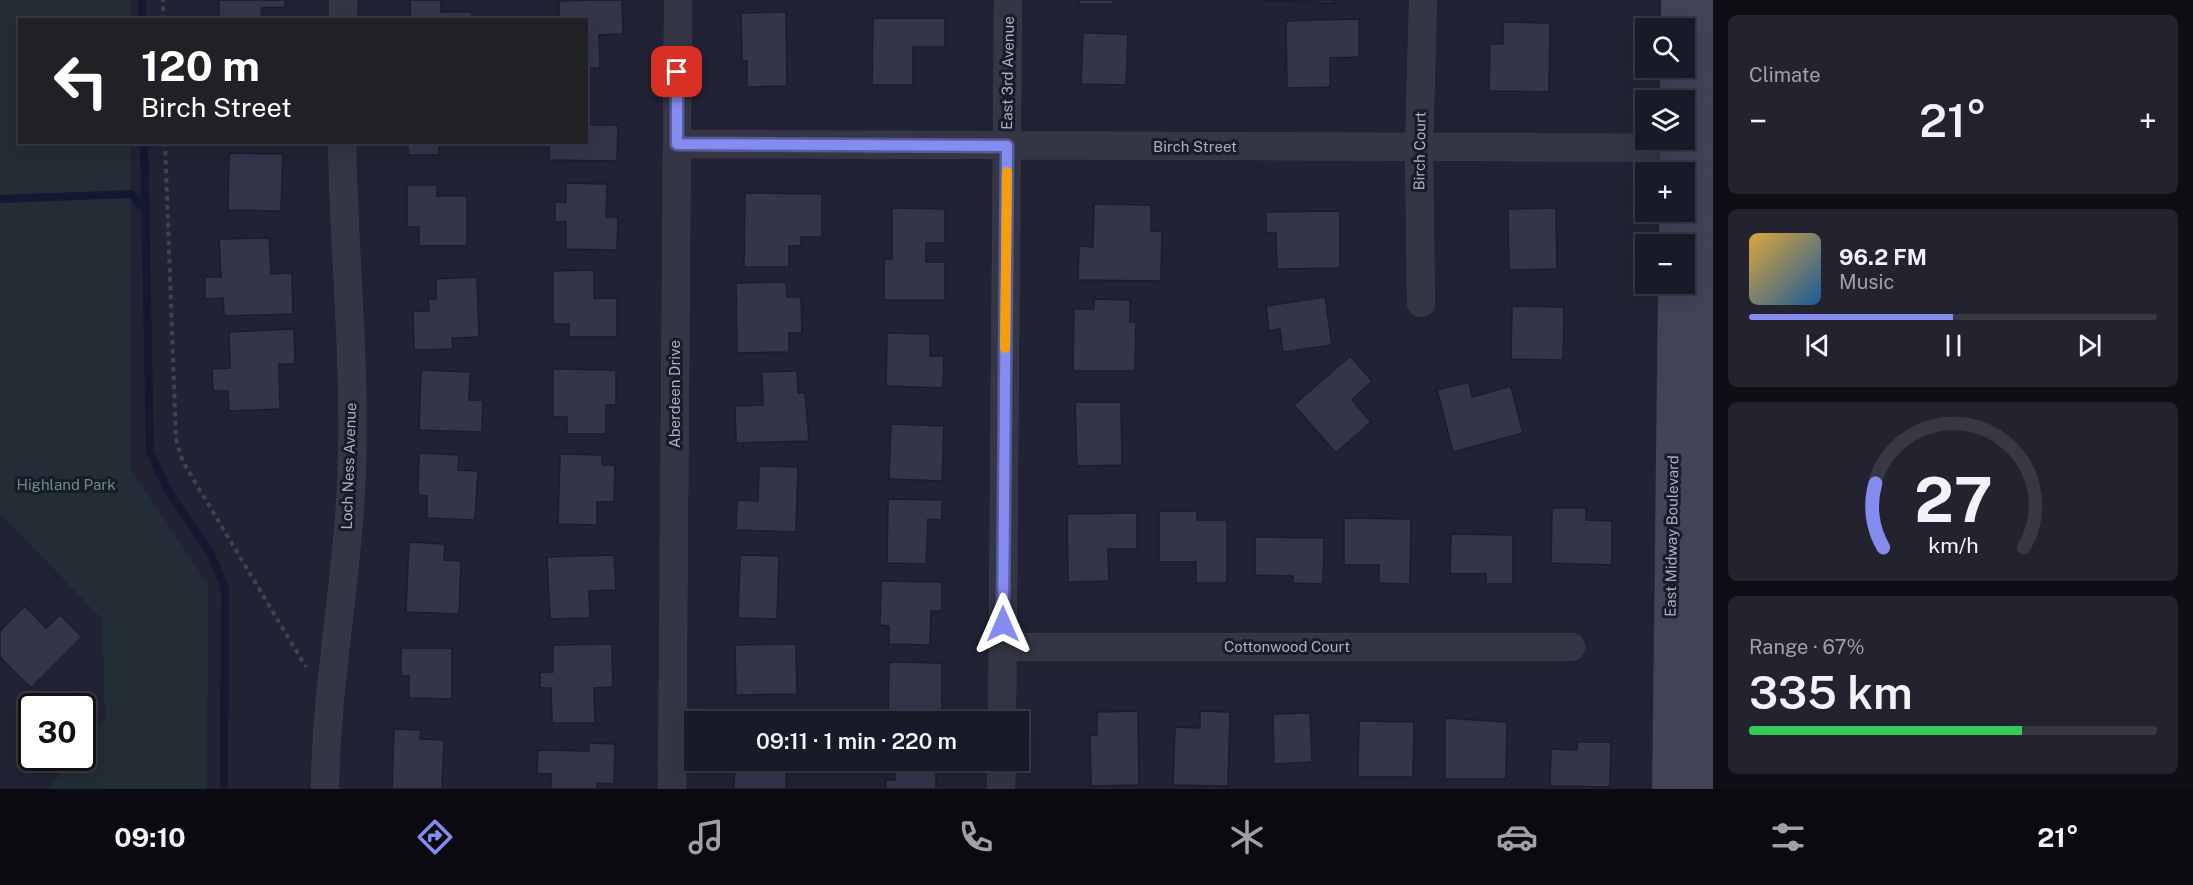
<!DOCTYPE html>
<meta charset="utf-8">
<style>
:root{--surface:#191a27;--page:#22232f;--text:#f1f3f6;--muted:#9fa1a7;--line:#373844;--accent:#858cf0}
body{margin:0;font-family:"Public Sans",sans-serif;background:var(--page);color:var(--text);height:100vh;display:flex;flex-direction:column;font-size:22px;white-space:nowrap}
*{box-sizing:border-box;margin:0}
p{font-size:20px;color:var(--muted)}
.icon{flex:none;width:33px;height:33px;fill:none;stroke:currentColor;stroke-width:2;stroke-linecap:round;stroke-linejoin:round}
.map{position:relative;flex:1;overflow:hidden}
.drawer{display:flex;flex-direction:column;gap:15px;padding:15px;background:#0e0e15;width:480px}
.drawer>*{flex:none}
.hud{position:absolute;left:18px;top:18px;width:570px;height:126px;border-radius:0px;box-shadow:0 6px 24px #0002,0 0 0 2px var(--line);background:#202124;color:#fff;overflow:hidden}
.tools{position:absolute;left:1635px;top:18px;display:grid;gap:12px}
.tools a{display:grid;place-items:center;width:60px;height:60px;border-radius:0px;background:var(--surface);box-shadow:0 6px 24px #0002,0 0 0 2px var(--line);font-size:30px}
.speed{position:absolute;left:18px;top:693px;display:flex;gap:12px;font-size:30px;font-weight:700;text-align:center}
.speed>*{display:grid;place-content:center;width:78px;height:78px;border-radius:50%;background:var(--surface);box-shadow:0 6px 24px #0002,0 0 0 2px var(--line);line-height:1}
.speed .limit{border:3px solid #111;border-radius:9px;background:#fff;color:#111}
.pin{position:absolute;display:grid;place-items:center;width:51px;height:51px;color:#fff;margin:-26px;border-radius:12px;box-shadow:0 3px 9px #0006}
.me{position:absolute;width:66px;margin:-33px;rotate:0deg;stroke-linejoin:round;filter:drop-shadow(0 0 4px #0008)}
.turn{display:flex;align-items:center;gap:21px;height:126px;padding:0 24px;font-size:27px}
.turn .icon{width:78px;height:78px;stroke-width:2.5}
.turn b{display:block;font-size:42px;line-height:51px}
.big{font-size:45px;font-weight:600;line-height:1.1}
.drawer .tile{flex:1;display:flex;flex-direction:column;justify-content:center;gap:9px;min-width:0;padding:0 21px;border-radius:9px;background:var(--page)}
.drawer .dial{align-items:center;gap:0}
.dial svg{height:156px;overflow:visible;fill:none;stroke:var(--line);stroke-width:7;stroke-linecap:round;text-anchor:middle}
.dial text{fill:var(--text);stroke:none}
.song{display:flex;align-items:center;gap:18px}
.cover{width:72px;height:72px;border-radius:9px;background:linear-gradient(135deg,hsl(40 70% 55%),hsl(210 70% 35%))}
.played{height:6px;border-radius:3px;background:linear-gradient(90deg,var(--accent) 50%,var(--line) 50%)}
.keys{display:flex;justify-content:space-around;direction:ltr}
.heat{display:flex;justify-content:space-between;align-items:center;font-size:33px;direction:ltr}
.charge{height:9px;border-radius:4px;background:linear-gradient(90deg,#34c759 67%,var(--line) 0)}
.trip{position:absolute;left:684px;top:711px;width:345px;height:60px;border-radius:0px;background:var(--surface);box-shadow:0 6px 24px #0002,0 0 0 2px var(--line);font-weight:600;line-height:60px;text-align:center}
.tab-bar{display:flex;height:96px;justify-content:space-around;align-items:center;background:#0a0a10;color:var(--muted)}
.tab-bar .icon{width:42px;height:42px}
.tab-bar .active{color:var(--accent)}
.tab-bar b{font-size:27px;color:var(--text)}
main{display:flex;flex:1;min-height:0}
.map>svg:first-child{display:block}
.green{fill:#222d36}
.lines{fill:none;stroke-linecap:round;stroke-linejoin:round}
.stream{stroke:#151831;stroke-width:8}
.building{fill:#33354b;stroke:#1b1d2c;stroke-width:1.5}
.minor-casing{stroke:#3d3f4f;stroke-width:28}
.secondary-casing{stroke:#3d3f4f;stroke-width:34}
.path{stroke:#3b464e;stroke-width:4;stroke-dasharray:4.5 4.5;stroke-linecap:butt}
.minor{stroke:#343545;stroke-width:27}
.secondary{stroke:#424358;stroke-width:33}
.route-casing{stroke:#565b9c;stroke-width:15}
.route{stroke:#858cf0;stroke-width:10}
.slow{stroke:#f59e0b;stroke-width:10}
.labels{text-anchor:middle;stroke-width:6;stroke-linejoin:round;paint-order:stroke}
.street-label{font-size:15px;fill:#aeafc2;stroke:#191b2a}
.park-label{font-size:15px;fill:#67917e;stroke:#191b2a}
</style>
<main>
<div class="map">
<svg width="1713" height="789" viewBox="0 0 1713 789">
<rect width="100%" height="100%" fill="#212334"/>
<!-- green -->
<path class="green" d="M0,0H131V19L20,20V142L131,143V469L208,584L207,789H48L74,758H82L83,747L105,719L102,619L0,514Z"/>
<g class="lines">
<!-- stream -->
<path class="stream" d="M142,0V20
M144,142L150,452L168,491L210,552L225,588L224,789
M0,199L131,194L145,209"/>
</g>
<!-- building -->
<path class="building" d="M219,0H285V7L261,8L262,20H219Z
M410,0H441V12H472V20H410Z
M598,0H622L623,34L599,35L600,68H586V20H559V1Z
M1079,0H1114V4H1079Z
M1259,0H1334V3Z
M786,12L787,86L747,87V61H742L741,13Z
M873,18H945V47H913V85H872Z
M1359,19V57L1330,58V87L1287,88L1286,21Z
M1503,22L1550,23L1549,92L1489,91L1490,44H1503Z
M1083,33L1128,34L1126,85L1081,84Z
M586,94H589L588,125H618L617,161L549,160V142H586Z
M408,142H439V155H408Z
M229,153L283,154L281,211L228,210Z
M566,183L607,184L606,217H618L617,250L566,249V222H555V202H566Z
M407,185H437V196H467V246H419V227H407Z
M745,193L822,194V237H801V246H789V267H744Z
M1094,204L1151,205V231H1162L1161,281L1078,280L1079,246L1093,247Z
M892,208L945,209V243H926V262H945V300H884V259H892Z
M1556,208L1557,269L1509,270L1508,209Z
M1340,211V268L1277,269L1276,233H1266V212Z
M269,238L271,274L292,273L293,314L224,316L223,298L205,299V277H221L219,239Z
M594,270V298H617V337H569V324H553V271Z
M477,277L479,337L452,338L453,349L414,350L413,311H429L428,299H436V279Z
M786,282L787,297H801L802,333H789V352L737,353L736,283Z
M1325,297L1332,345L1283,352L1280,329L1269,331L1266,306Z
M1094,299L1130,300V322H1136L1135,371H1073L1074,309H1094Z
M1512,306L1564,307L1563,360L1511,359Z
M294,329L295,364H279L280,409L229,411L228,391H213L212,369L230,368L229,332Z
M887,333L930,334V356H944L943,388L886,386Z
M1350,356L1372,381L1352,400L1371,422L1336,453L1294,405Z
M553,369L616,370V405H606V434H567V417H553Z
M421,370L470,372L469,400H483L482,432L419,430Z
M797,371L798,393H805L809,441L736,443L735,406L763,405L762,372Z
M1469,382L1472,397L1511,386L1523,433L1453,452L1437,390Z
M1075,402H1121L1122,465L1077,466Z
M891,424L944,426L942,481L889,479Z
M419,453L459,455L458,470L478,471L475,520L427,518V496L418,495Z
M560,454L602,455V465H615L614,502H597V525L558,524Z
M759,466L798,467L796,532L736,530L737,500L758,501Z
M888,499L942,500V520L928,519L926,564L887,563Z
M1552,508H1586V520L1612,521V565L1551,563Z
M1159,511H1197V520H1227V583H1196V562H1159Z
M1137,513V549H1108L1109,581L1068,582L1067,514Z
M1344,518L1411,519L1410,584L1379,583V565H1344Z
M1451,534L1513,535V584H1486V574H1450Z
M1255,537L1324,538L1323,584L1293,583V576L1255,575Z
M409,542L445,544L444,560L461,561L459,614L406,612Z
M614,555L616,590L589,591L590,618L550,619L547,557Z
M740,555L779,556L777,619L738,618Z
M881,581L942,582V611H931L930,645L889,644V626L880,625Z
M25,606L46,628L60,615L82,637L31,688L0,657V631Z
M612,644L613,687L594,688L595,723H552L551,688H540V672H553V645Z
M796,644L797,694L736,695L735,645Z
M401,648H452V699L409,698V676H401Z
M889,662L942,663V722H888Z
M1138,711L1139,785L1091,786L1090,735H1097V712Z
M1200,711L1230,712L1228,786L1173,785L1175,727L1200,728Z
M1310,713L1312,762L1274,764L1273,714Z
M1445,718L1507,722L1506,779H1445Z
M1359,721L1414,722L1413,777H1358Z
M394,729L421,730L420,739L444,740L442,789H392Z
M1577,742H1611L1610,787L1550,786L1551,749L1577,750Z
M589,743L615,744L614,784L597,783V789H551V774H537L538,750L589,751Z
M735,760H787L786,789H734Z
M914,760H936V789H886V780H895V766H915Z"/>
<g class="lines">
<!-- minor casing -->
<g class="minor-casing">
<path id="minor" d="M343,20V0
M677,144L1695,148
M1421,303L1419,149L1423,0
M1003,647H1571
M1002,722L1008,0
M325,789C326,688 346,589 351,489C357,374 344,258 342,142
M672,789L678,0
M1001,789L1002,760"/>
</g>
<!-- secondary casing -->
<g class="secondary-casing">
<path id="secondary" d="M1678,28V0
M1677,100V68
M1676,172L1677,140
M1676,244V212
M1669,789L1675,284
M1701,789L1708,0"/>
</g>
<!-- path -->
<path class="path" d="M163,20V0
M165,142L176,439L183,462L306,667"/>
<!-- minor -->
<use href="#minor" class="minor"/>
<!-- secondary -->
<use href="#secondary" class="secondary"/>
</g>
<g class="lines">
<!-- route casing -->
<g class="route-casing">
<path id="route" d="M677,72V144L1007,146L1003,624"/>
</g>
<!-- route -->
<use href="#route" class="route"/>
<!-- slow -->
<path class="slow" d="M1005,348L1007,172"/>
</g>
<g class="labels">
<!-- street labels -->
<g class="street-label">
<text transform="translate(1008 73) rotate(-89)" y="5">East 3rd Avenue</text>
<text x="1195" y="152">Birch Street</text>
<text transform="translate(1420 151) rotate(-89)" y="5">Birch Court</text>
<text transform="translate(675 394) rotate(-90)" y="5">Aberdeen Drive</text>
<text transform="translate(349 466) rotate(-88)" y="5">Loch Ness Avenue</text>
<text transform="translate(1672 536) rotate(-89)" y="5">East Midway Boulevard</text>
<text x="1287" y="652">Cottonwood Court</text>
</g>
<!-- park labels -->
<g class="park-label">
<text x="66" y="490">Highland Park</text>
</g>
</g>
</svg>
<div class="tools">
<a><svg class="icon" aria-label="search" viewBox="0 0 24 24"><circle cx="10" cy="10" r="6"/><path d="M15 15l6 6"/></svg></a>
<a><svg class="icon" aria-label="layers" viewBox="0 0 24 24"><path d="M12 4l9 5-9 5-9-5zM3 14l9 5 9-5"/></svg></a>
<a>+</a>
<a>−</a>
</div>
<div class="speed"><div class="limit">30</div></div>
<div class="pin" style="left:677px;top:72px;background:#d93025"><svg class="icon" aria-label="arrive" viewBox="0 0 24 24"><path d="M6 21V4h12l-3 4 3 4H6"/></svg></div>
<svg class="me" style="left:1003px;top:624px" viewBox="-20 -20 40 40"><path d="M0-17L14 15 0 8-14 15z" fill="#858cf0" stroke="#fff" stroke-width="4"/></svg>
<div class="trip">09:11 · 1 min · 220 m</div>
<div class="hud">
<div class="turn"><svg class="icon" aria-label="left" viewBox="0 0 24 24"><path d="M17 20v-9H6M10 6l-5 5 5 5"/></svg><div><b>120 m</b>Birch Street</div></div>
</div>
</div>
<section class="drawer">
<div class="tile"><p>Climate</p>
<div class="heat"><a>−</a><b class="big">21°</b><a>+</a></div>
</div>
<div class="tile">
<div class="song"><i class="cover"></i><div><b>96.2 FM</b><p>Music</p></div></div>
<div class="played"></div>
<div class="keys"><svg class="icon" aria-label="previous" viewBox="0 0 24 24"><path d="M18 5L8 12l10 7zM5 5v14"/></svg><svg class="icon" aria-label="pause" viewBox="0 0 24 24"><path d="M8 5v14M16 5v14"/></svg><svg class="icon" aria-label="next" viewBox="0 0 24 24"><path d="M6 5l10 7-10 7zM19 5v14"/></svg></div>
</div>
<div class="tile dial"><svg viewBox="0 0 100 80">
<path d="M14 69A42 42 0 1 1 86 69"/>
<path d="M14 69A42 42 0 0 1 10 36" stroke="#858cf0"/>
<text x="50" y="56" font-size="32" font-weight="700">27</text>
<text x="50" y="72" font-size="11">km/h</text>
</svg></div>
<div class="tile"><p>Range · 67%</p><b class="big">335 km</b><div class="charge"></div></div>
</section>
</main>
<nav class="tab-bar">
<b>09:10</b>
<svg class="icon active" aria-label="directions" viewBox="0 0 24 24"><path d="M12 3l9 9-9 9-9-9zM9 14v-3h6M13 9l2 2-2 2"/></svg>
<svg class="icon" aria-label="music" viewBox="0 0 24 24"><path d="M9 18V5l10-2v13"/><circle cx="6" cy="18" r="3"/><circle cx="16" cy="16" r="3"/></svg>
<svg class="icon" aria-label="phone" viewBox="0 0 24 24"><path d="M5 4h4l2 5-3 2q2 4 5 5l2-3 5 2v4C11 20 4 13 5 4z"/></svg>
<svg class="icon" aria-label="climate" viewBox="0 0 24 24"><path d="M12 3v18M4 7l16 10M4 17L20 7"/></svg>
<svg class="icon" aria-label="car" viewBox="0 0 24 24"><path d="M5 17H2v-5l4-1 3-4h7l3 4 3 1v5h-3M9 17h6M6 11h13"/><circle cx="7" cy="17" r="2"/><circle cx="17" cy="17" r="2"/></svg>
<svg class="icon" aria-label="filters" viewBox="0 0 24 24"><path d="M4 7h16M4 17h16"/><circle cx="9" cy="7" r="2"/><circle cx="15" cy="17" r="2"/></svg>
<b>21°</b>
</nav>
